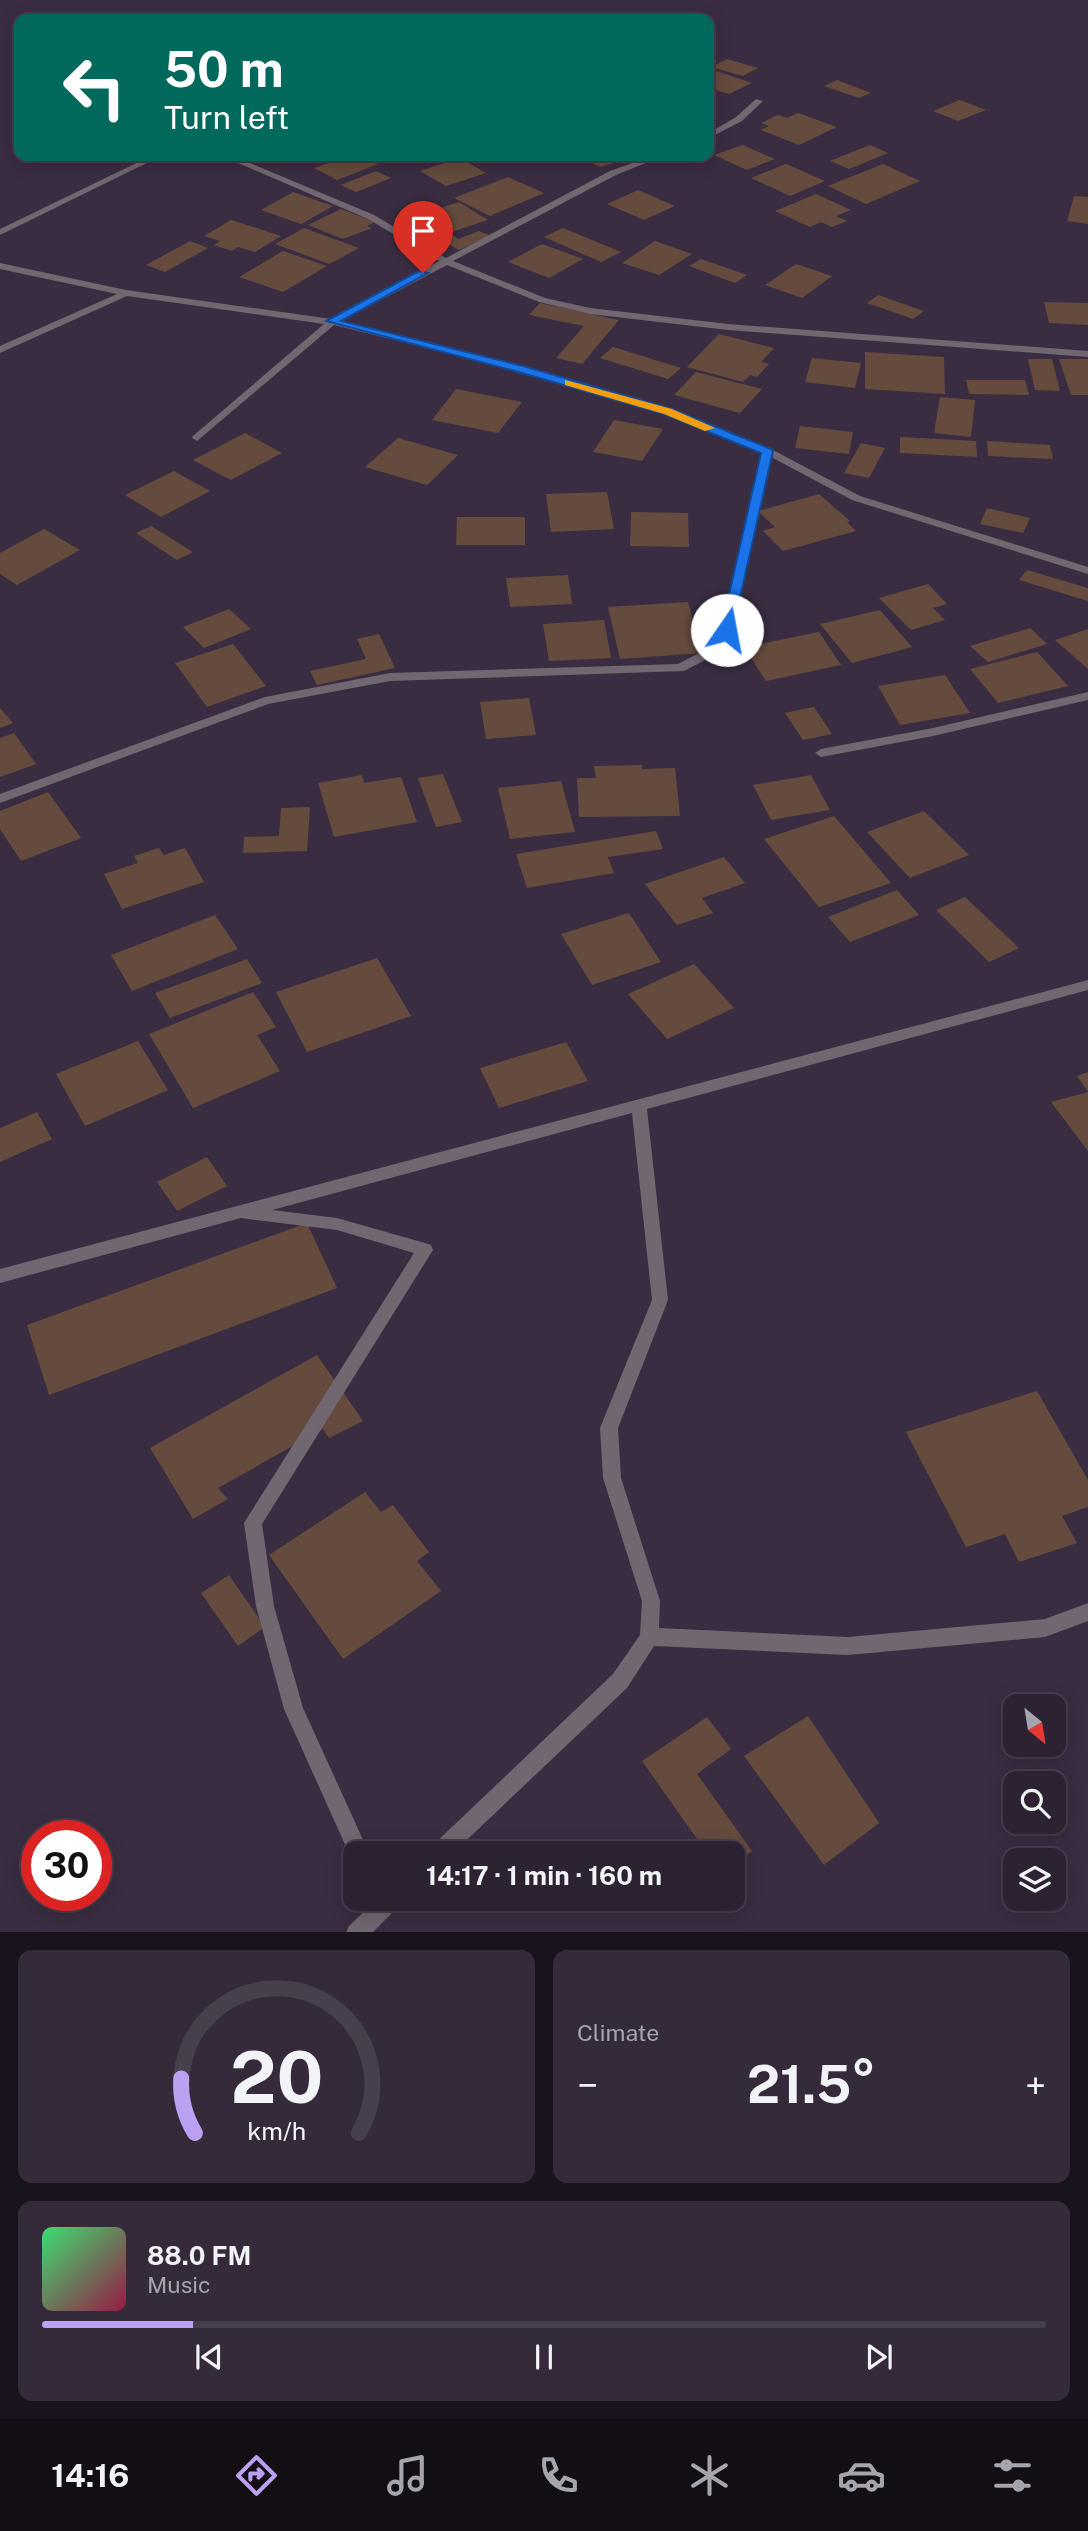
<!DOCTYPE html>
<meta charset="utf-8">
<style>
:root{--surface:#2c2232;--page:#342a3a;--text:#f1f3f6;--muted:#a6a4ac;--line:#483f4d;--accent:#bca0f2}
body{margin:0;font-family:"Public Sans",sans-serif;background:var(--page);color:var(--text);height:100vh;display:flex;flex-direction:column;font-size:26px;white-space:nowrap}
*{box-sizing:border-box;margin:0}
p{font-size:23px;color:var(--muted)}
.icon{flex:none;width:38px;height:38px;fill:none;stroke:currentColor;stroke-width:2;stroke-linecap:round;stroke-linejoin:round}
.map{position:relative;height:1932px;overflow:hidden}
.details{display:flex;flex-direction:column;gap:18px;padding:18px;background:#18131c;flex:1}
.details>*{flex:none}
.banner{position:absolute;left:14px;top:14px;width:700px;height:147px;border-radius:14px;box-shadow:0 4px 18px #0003,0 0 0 2px var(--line);background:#00695c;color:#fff;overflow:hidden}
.needle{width:46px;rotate:150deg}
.fabs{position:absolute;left:1003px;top:1694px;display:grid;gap:14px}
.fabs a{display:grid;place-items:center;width:63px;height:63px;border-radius:14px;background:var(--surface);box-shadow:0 4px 18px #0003,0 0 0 2px var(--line);font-size:35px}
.speed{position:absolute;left:21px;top:1820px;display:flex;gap:14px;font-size:35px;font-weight:700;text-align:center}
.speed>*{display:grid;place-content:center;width:91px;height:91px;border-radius:50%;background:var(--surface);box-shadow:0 4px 18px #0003,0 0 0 2px var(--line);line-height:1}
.speed .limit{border:10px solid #d22;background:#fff;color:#111}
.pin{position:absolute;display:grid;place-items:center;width:60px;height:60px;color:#fff;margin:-72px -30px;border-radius:50% 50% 50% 0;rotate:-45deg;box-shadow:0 0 7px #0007}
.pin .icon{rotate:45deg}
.me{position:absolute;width:77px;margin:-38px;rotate:12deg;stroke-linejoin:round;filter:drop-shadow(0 0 5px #0008)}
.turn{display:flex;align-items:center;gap:24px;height:147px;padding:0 35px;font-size:32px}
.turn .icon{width:91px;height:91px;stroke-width:2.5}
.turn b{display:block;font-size:49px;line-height:60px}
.big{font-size:52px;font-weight:700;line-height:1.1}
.details .card{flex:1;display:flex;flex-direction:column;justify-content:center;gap:10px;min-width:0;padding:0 24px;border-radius:14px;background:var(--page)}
.details .dial{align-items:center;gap:0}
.dial svg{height:182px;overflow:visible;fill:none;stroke:var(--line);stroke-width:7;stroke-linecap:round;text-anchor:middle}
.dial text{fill:var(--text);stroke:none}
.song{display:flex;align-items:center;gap:21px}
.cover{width:84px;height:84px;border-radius:10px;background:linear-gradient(135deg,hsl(140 70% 55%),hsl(340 70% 35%))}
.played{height:7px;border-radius:4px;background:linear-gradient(90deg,var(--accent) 15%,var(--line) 15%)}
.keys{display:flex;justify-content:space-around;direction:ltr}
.heat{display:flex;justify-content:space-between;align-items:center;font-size:38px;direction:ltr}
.details .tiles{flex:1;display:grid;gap:18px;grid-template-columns:1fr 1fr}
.card:last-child{grid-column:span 2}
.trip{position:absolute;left:343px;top:1841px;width:402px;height:70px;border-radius:14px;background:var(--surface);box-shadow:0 4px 18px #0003,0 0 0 2px var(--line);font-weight:700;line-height:70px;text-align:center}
.tabs{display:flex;height:112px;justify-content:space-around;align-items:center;background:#120e14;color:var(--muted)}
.tabs .icon{width:49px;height:49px}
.tabs .on{color:var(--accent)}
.tabs b{font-size:32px;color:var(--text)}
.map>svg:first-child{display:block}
.building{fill:#654b3e}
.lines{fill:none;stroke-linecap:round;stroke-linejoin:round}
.street{fill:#716770;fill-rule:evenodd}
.route{fill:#1a73e8;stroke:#114b97;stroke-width:2}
.slow{fill:#f59e0b}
</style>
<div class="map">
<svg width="1088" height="1933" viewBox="0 0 1088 1933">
<rect width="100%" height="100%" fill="#3a2d42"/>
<!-- building -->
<path class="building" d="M727,59L758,68L743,76L711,67Z
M710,69L752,83L729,94L709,88Z
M837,80L871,93L859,98L824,86Z
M960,100L986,110L958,121L933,111Z
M798,113L837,127L799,145L761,130L769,126L761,123L778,115L787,118Z
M742,145L775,159L747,170L714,155Z
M870,145L888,153L849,169L830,161Z
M348,156H361L378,164L337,180L314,168Z
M581,156H602L614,163L600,167Z
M460,158L486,173L446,186L420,171Z
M786,164L825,181L790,196L751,178Z
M883,164L920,181L866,204L828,186Z
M376,171L391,178L356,192L341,185Z
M508,177L544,193L490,216L454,198Z
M638,190L675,206L644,220L607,204Z
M293,192L333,206L301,224L261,210Z
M816,194L851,210L836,216L847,221L832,227L821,222L810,227L775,211Z
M1074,196L1088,197V224L1067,221Z
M459,202L488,220L442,235L413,217Z
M341,209L375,222L367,226L372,228L343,239L308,225Z
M231,220L281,236L255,252L238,247L232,251L214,245L220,241L204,236Z
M304,228L359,248L329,264L275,244Z
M563,228L621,252L601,262L544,237Z
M479,231L491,236L459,250L439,239L451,234L459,239Z
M190,241L208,248L165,272L146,265Z
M655,241L692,254L659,275L622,263Z
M542,244L583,259L549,278L508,262Z
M283,251L327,266L283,292L239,277Z
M701,259L747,275L735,283L689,266Z
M796,264L832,276L802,298L765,285Z
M878,295L924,311L913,319L867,303Z
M1044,302L1088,303V325L1049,323Z
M540,303L619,320L582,364L556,358L584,326L529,315Z
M719,334L774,348L761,362L769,364L757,377L750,375L743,382L687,367Z
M613,347L681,368L668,379L600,358Z
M865,352L944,357L945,394L865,389Z
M812,358L861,363L855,388L805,382Z
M1028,359H1052L1060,391L1035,390Z
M1059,359H1088V395H1071Z
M696,372L762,389L740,413L674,395Z
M966,380H1025L1029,395L969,394Z
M456,389L522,402L498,433L432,420Z
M940,397L975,400L971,437L934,433Z
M614,420L663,429L642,461L593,452Z
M800,426L853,432L849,454L795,448Z
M245,433L282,453L231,480L193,460Z
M900,437L976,441L977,457L900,453Z
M398,438L458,455L427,485L365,467Z
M987,441L1050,445L1053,459L988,456Z
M861,443L885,448L869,478L844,473Z
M174,471L210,491L161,517L125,495Z
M607,492L614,529L551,532L546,494Z
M819,494L850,521L847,522L856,531L783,551L763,531L775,527L758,511Z
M987,508L1030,518L1023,533L980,524Z
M631,512L688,513L689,547L630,546Z
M457,517H525V545H456Z
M151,526L193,552L177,560L136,533Z
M44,529L80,550L17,585L0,574V553Z
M1027,570L1088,588V601L1019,580Z
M568,575L572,604L510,607L506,578Z
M928,584L947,604L933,608L945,620L911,630L879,598Z
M688,602L702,653L620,659L608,607Z
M229,609L251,629L204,648L183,627Z
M880,610L912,647L852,663L820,624Z
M604,620L611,658L549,661L543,624Z
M1030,628L1047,644L988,662L970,646Z
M1088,629V669L1055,640Z
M819,632L841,665L766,681L744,647Z
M379,634L395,668L317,685L310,671L366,659L357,639Z
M233,644L266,686L207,707L175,663Z
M1037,652L1068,686L998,703L970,669Z
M945,675L970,713L900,725L878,686Z
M529,698L536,735L486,739L480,702Z
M814,707L832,734L803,740L785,713Z
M0,708L13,723L0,728Z
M14,733L36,764L0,777V738Z
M642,765V769L675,768L680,816L579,817L577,778H596L594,766Z
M443,774L462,822L436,827L418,778Z
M362,775L364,783L401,777L417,822L334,837L318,783Z
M811,775L830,810L771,820L753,785Z
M561,781L575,832L510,839L498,788Z
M48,792L81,838L21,861L0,829V811Z
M310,807L307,851L243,853L244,837L279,836L281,808Z
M924,811L969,855L910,878L867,832Z
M834,816L891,883L819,907L764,839Z
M656,831L663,849L608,857L614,873L527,888L516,854Z
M159,848L164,855L185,848L204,882L122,909L104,874L138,863L134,856Z
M724,857L745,883L702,898L713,913L677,925L645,884Z
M897,890L919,915L850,942L828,917Z
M965,897L1019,948L989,962L936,910Z
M629,913L661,962L592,985L561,934Z
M215,915L238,949L132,991L111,955Z
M377,958L411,1016L307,1052L276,992Z
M247,959L262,983L170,1018L155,993Z
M694,964L734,1008L667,1039L628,994Z
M253,992L276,1027L257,1035L280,1071L193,1108L149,1034Z
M138,1041L168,1090L85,1126L56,1074Z
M566,1042L588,1081L499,1108L480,1068Z
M1088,1072V1151L1051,1102L1088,1092L1077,1076Z
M37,1112L52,1139L0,1162V1128Z
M207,1157L227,1186L177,1211L157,1182Z
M307,1223L337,1288L49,1395L27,1325Z
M317,1355L363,1421L329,1438L323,1429L218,1488L228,1499L193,1519L150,1448Z
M1037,1391L1088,1480V1507L1062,1516L1077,1543L1019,1562L1005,1534L966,1547L906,1432Z
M365,1492L381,1512L393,1505L429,1552L417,1561L441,1591L343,1659L269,1555Z
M229,1575L265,1627L238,1646L201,1593Z
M808,1716L879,1823L824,1865L744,1756Z
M707,1717L731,1749L697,1774L752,1851L733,1865V1853H707L642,1761Z"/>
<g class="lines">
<!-- street -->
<path class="street" d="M756,99L763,101L742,121L709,138V133L736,117Z
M151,156H161L0,235V229Z
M222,156H233L374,215L446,258L610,171L652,156H663L616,175L453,261L545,298L590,308L728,324L1088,351V357L728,330L590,314L539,302L447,265L341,321L522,366L672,409L771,449L860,496L1088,567V574L852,500L771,457L733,630L715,655L684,671L390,681L268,704L0,803V794L265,697L390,673L678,664L707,649L721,630L761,452L664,413L516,370L334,325L197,441L192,438L193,436L324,324L127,296L0,353V346L117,294L0,269V263L126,290L331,319L439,261L368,219Z
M1088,692V700L933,736L821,757L815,753L821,749L933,728Z
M1088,980V990L647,1109L668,1300L618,1428L621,1478L660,1601L659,1628L848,1637L1045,1619L1088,1603V1621L1045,1637L848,1655L654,1646L627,1688L453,1853H429L432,1846L613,1674L640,1635L642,1601L603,1478L600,1428L652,1300L632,1113L272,1210L337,1218L425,1243L431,1245L433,1250L262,1524L274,1606L303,1708L369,1853H355V1862L352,1860L284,1709L256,1606L244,1523L414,1253L337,1230L241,1218L0,1283V1269Z
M377,1899H402L399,1906L372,1933H346L349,1926Z"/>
</g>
<!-- route -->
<path class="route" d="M419,271L428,273L341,321L523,366L672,409L771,449L773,451L732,633L727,634L721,630L761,453L664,414L515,371L326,321Z"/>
<!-- slow -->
<path class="slow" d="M565,380L672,409L715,428L705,431L664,414L565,385Z"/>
</svg>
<div class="fabs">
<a><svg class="needle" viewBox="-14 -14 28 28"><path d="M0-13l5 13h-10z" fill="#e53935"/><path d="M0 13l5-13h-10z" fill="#a6a4ac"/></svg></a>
<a><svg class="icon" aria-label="search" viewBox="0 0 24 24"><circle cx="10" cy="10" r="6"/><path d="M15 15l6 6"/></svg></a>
<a><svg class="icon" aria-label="layers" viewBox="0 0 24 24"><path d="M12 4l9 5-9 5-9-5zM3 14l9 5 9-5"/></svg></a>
</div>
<div class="speed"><div class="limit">30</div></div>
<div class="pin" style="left:423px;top:273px;background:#d93025"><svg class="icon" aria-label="arrive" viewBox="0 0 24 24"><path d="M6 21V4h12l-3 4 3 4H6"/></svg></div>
<svg class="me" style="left:727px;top:630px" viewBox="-20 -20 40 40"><circle r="19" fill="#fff"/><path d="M0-13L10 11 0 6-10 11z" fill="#1a73e8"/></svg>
<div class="trip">14:17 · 1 min · 160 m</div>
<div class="banner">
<div class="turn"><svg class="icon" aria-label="left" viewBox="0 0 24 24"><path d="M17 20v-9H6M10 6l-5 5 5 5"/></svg><div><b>50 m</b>Turn left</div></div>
</div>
</div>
<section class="details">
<div class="tiles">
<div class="card dial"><svg viewBox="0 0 100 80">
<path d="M14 69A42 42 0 1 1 86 69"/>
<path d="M14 69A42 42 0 0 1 8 45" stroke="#bca0f2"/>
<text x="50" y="56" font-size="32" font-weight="700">20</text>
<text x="50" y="72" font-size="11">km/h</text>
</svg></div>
<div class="card"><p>Climate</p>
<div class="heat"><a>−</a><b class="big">21.5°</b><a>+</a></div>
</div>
<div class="card">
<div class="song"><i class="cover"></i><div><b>88.0 FM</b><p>Music</p></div></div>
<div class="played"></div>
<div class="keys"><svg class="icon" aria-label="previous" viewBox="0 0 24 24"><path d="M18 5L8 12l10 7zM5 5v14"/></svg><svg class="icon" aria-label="pause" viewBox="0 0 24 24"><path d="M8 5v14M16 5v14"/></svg><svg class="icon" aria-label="next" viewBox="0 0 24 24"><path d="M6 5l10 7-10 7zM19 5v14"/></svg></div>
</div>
</div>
</section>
<nav class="tabs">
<b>14:16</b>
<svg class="icon on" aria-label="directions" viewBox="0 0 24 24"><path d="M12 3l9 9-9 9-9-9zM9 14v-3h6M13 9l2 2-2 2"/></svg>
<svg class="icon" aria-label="music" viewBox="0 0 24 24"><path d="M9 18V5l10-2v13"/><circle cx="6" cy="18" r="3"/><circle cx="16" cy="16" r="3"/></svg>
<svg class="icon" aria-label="phone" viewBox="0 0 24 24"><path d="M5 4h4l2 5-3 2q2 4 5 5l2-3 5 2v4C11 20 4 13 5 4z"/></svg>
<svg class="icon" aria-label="climate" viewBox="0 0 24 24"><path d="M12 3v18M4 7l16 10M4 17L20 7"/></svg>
<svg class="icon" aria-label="car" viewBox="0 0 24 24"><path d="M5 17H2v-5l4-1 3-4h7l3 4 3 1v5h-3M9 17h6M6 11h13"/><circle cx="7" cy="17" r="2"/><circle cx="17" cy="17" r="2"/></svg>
<svg class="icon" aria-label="filters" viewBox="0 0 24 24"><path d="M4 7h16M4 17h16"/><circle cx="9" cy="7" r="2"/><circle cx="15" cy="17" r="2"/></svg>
</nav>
